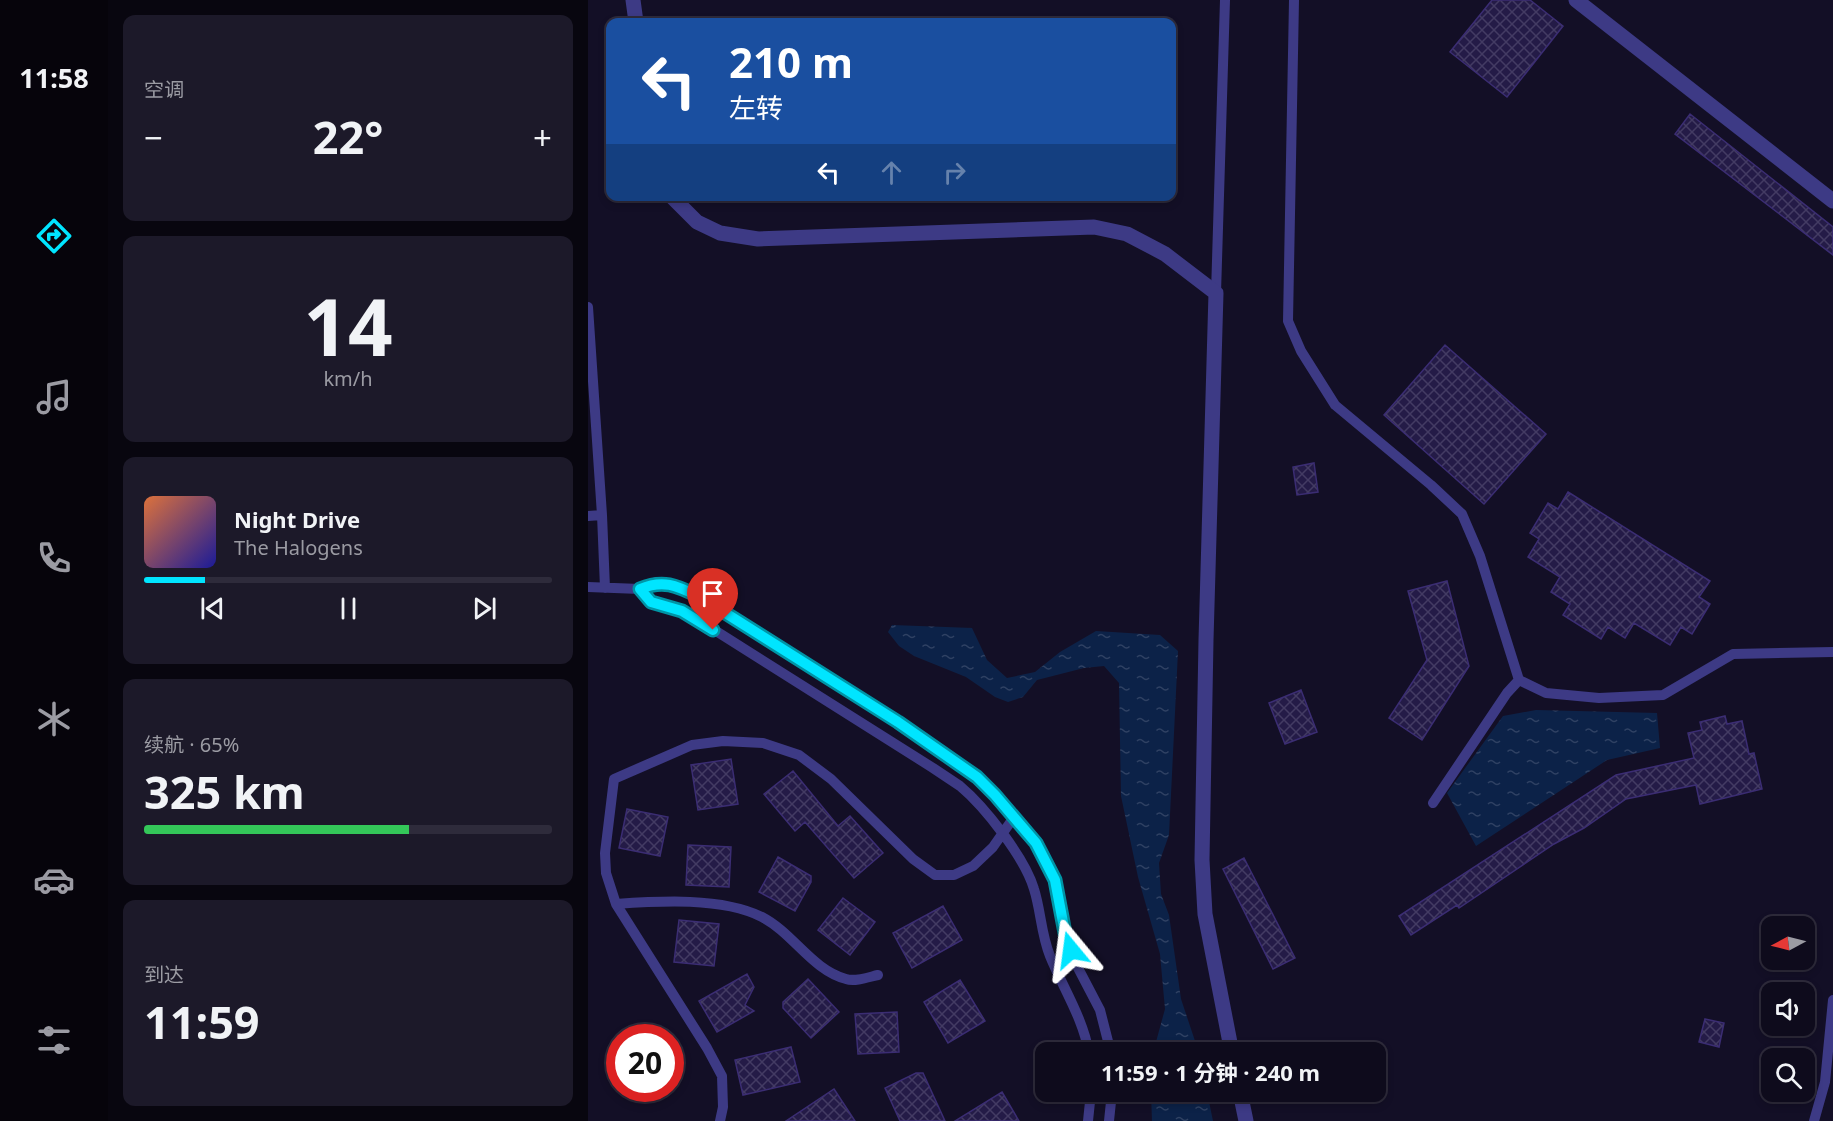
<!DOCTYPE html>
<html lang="zh">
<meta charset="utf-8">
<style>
:root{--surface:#0e0b1c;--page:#1c1929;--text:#f1f3f6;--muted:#9b9ba3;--line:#2e2b3b;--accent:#00e5ff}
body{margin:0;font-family:"Noto Sans","Noto Sans SC",sans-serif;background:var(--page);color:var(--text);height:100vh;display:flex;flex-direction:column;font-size:22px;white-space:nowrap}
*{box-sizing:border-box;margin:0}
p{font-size:20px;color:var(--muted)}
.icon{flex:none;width:33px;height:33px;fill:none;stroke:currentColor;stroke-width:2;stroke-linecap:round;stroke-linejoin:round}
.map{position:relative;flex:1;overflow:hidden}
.drawer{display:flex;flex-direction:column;gap:15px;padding:15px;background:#08060f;width:480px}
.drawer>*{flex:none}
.banner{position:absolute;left:18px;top:18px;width:570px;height:183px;border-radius:12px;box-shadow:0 3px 9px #0003,0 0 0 2px var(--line);background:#1a4fa0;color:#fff;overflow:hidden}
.needle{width:39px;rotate:263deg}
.controls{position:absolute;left:1173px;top:916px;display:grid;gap:12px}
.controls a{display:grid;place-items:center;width:54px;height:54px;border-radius:12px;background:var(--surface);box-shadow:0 3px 9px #0003,0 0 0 2px var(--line);font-size:30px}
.speed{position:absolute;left:18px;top:1024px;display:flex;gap:12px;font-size:30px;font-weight:700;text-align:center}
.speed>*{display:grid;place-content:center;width:78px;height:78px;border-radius:50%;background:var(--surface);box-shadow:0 3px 9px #0003,0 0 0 2px var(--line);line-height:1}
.speed .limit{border:9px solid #d22;background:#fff;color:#111}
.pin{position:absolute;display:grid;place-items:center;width:51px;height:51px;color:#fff;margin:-62px -26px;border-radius:50% 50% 50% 0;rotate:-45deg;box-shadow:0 0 6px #0007}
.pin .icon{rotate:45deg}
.me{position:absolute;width:66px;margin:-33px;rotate:344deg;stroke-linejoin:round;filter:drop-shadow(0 0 4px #0008)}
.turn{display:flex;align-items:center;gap:21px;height:126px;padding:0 24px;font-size:27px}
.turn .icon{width:78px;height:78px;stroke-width:2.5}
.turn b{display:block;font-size:42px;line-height:51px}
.lanes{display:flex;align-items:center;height:57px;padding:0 24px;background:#0003;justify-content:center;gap:30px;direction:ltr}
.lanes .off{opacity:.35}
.big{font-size:45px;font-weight:700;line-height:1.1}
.drawer .widget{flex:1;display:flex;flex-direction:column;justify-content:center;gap:9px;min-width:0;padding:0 21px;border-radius:12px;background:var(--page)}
.drawer .dial{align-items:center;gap:0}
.dial b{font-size:78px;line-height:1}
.song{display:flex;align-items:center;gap:18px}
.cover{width:72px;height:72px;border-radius:9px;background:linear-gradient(135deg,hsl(20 70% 55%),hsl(240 70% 35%))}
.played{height:6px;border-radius:3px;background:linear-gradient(90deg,var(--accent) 15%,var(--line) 15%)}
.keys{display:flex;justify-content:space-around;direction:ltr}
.heat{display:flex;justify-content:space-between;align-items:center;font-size:33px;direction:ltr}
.charge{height:9px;border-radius:4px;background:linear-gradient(90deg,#34c759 65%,var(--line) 0)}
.trip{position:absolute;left:447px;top:1042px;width:351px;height:60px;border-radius:12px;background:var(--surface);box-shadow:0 3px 9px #0003,0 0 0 2px var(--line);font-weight:700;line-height:60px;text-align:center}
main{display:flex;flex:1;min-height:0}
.menu{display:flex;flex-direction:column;width:108px;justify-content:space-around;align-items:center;background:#06040b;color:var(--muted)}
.menu .icon{width:42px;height:42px}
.menu .on{color:var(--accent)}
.menu b{font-size:27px;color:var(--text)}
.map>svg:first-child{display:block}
.water{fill:url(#water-ripples)}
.building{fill:url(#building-cross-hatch);stroke:#3b2d73;stroke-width:1.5}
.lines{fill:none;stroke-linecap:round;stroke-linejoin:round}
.service{stroke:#3d3a85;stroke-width:10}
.minor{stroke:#3d3a85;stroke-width:15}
.route-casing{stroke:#0095a6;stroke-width:15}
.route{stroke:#00e5ff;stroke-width:10}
</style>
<main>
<nav class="menu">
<b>11:58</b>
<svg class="icon on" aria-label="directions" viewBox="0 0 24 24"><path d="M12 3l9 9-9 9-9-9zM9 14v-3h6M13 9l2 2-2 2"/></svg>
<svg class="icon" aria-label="music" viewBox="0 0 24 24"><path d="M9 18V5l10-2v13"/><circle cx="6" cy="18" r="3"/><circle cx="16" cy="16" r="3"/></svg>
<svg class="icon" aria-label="phone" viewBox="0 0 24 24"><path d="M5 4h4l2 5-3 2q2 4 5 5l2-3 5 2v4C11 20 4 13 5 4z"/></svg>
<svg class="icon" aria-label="climate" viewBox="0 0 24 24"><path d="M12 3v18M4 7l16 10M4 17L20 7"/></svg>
<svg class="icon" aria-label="car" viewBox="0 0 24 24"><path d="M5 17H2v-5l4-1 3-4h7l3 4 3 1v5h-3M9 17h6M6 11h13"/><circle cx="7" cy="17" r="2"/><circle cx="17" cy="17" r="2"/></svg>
<svg class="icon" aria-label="filters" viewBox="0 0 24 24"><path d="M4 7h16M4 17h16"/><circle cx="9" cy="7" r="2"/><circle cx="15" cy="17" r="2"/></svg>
</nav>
<section class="drawer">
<div class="widget"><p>空调</p>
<div class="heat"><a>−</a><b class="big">22°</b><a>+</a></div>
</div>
<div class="widget dial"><b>14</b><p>km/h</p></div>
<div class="widget">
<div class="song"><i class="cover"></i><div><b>Night Drive</b><p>The Halogens</p></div></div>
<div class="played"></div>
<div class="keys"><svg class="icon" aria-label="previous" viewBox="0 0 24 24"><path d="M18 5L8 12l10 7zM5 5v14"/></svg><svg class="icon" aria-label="pause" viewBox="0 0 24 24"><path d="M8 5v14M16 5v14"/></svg><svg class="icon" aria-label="next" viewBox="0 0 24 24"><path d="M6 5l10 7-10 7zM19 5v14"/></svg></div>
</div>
<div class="widget"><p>续航 · 65%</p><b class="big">325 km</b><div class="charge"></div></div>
<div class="widget"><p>到达</p><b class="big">11:59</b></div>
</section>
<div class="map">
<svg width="1245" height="1121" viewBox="0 0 1245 1121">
<defs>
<pattern id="water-ripples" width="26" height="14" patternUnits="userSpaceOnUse" patternTransform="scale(1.5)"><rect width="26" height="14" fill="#0c2248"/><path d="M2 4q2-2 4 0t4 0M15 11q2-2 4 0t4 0" fill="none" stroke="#2f4163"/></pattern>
<pattern id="building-cross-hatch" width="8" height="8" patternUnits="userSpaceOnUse" patternTransform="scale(1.5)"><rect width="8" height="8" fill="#241b47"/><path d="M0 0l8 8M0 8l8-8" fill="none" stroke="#433b63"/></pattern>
</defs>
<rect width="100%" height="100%" fill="#130f26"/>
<!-- water -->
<path class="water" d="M304,625L384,628L399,660L419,678L447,672L472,652L508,631L572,635L590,651L581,835L571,863L573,894L581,915L593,999L611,1053H565L577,1009L572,954L550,877L533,796L531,683L516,666L496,668L449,680L435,697L420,702L407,697L378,677L326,656L311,646L300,632Z
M948,710L1069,713L1072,748L1019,760L888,846L859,793L915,716Z
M563,1092H619L625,1121H564Z"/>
<!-- building -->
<path class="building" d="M904,0H942L975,26L919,97L862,52Z
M1102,114L1245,227V255L1087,134Z
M857,345L958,434L896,504L796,415Z
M726,463L730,492L709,495L705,467Z
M980,492L1122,581L1111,597L1122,604L1104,634L1093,627L1082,645L1046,623L1037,638L1020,627L1013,639L975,615L982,604L963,592L972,577L940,557L951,539L942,533L960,503L970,509Z
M859,581L881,666L834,740L801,718L839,660L820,591Z
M713,690L729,732L697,744L681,703Z
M1137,716L1139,724L1154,721L1161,754L1166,753L1174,789L1112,804L1108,785L1038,799L996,828L966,844L871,908L869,905L823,935L811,916L1028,775L1106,758L1100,733L1114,730L1112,722Z
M143,759L150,804L110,810L103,765Z
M205,771L250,826L262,816L295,853L266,878L217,822L207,831L176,794Z
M39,809L80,817L72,856L31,848Z
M100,845L143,847L141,887L98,885Z
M190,857L223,876V882L207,911L171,892Z
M656,858L707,958L685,969L635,869Z
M255,898L287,922L262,955L230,930Z
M355,906L374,940L324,968L305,933Z
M91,920L131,924L126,966L86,962Z
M159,974L166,987L157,1005L166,1011L129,1032L111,1001Z
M220,979L251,1012L223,1038L195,1008V1002Z
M372,980L397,1021L360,1043L336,1002Z
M309,1012L311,1052L270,1054L267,1014Z
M1117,1019L1136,1023L1131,1047L1111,1042Z
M203,1047L212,1082L155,1095L147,1060Z
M328,1073H335L357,1121H312L297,1088Z
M246,1089L267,1121H198Z
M414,1092L431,1121H367Z"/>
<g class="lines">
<!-- service -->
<path class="service" d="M706,0L700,321L713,351L747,405L843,485L874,514L892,556L931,680L958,693L1011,698L1075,695L1145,654L1245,652
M628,293L637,0
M0,307L14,515L17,588
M0,516L14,515
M0,587L52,589L68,582L95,588L112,596L359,754L389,777L407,795L448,843L467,880L477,934L489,966L512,1010L523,1053
M52,589L63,602L94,611L109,619L345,768C354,774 363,780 372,786C397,807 437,858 446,889C453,911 453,934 462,956C475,988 495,1018 501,1053
M845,803L919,693L931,680
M28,904C71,901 134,897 174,917C205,933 224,970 258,979C267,982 281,977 290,975
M132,1121L135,1107L134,1076L119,1048L28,904L18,873L17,853L26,779L104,745L135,741L175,743L211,755L243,779L325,859L347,875H366L385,866L405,847L426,817
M500,1121L503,1092
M521,1121L524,1092
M1226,1121L1237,1082L1245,1000"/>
<!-- minor -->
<path class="minor" d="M45,0L48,22
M988,0L1245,201
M83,196L109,222L132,233L170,239L506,227L539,234L577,254L628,293L618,640L614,860L617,914L644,1053
M652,1092L658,1121"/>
</g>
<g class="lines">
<!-- route casing -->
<g class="route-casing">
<path id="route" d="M125,630L94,611L63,602L52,589C76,579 89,586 112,597L310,722L389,777L407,795L448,843L467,880L477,933L483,950"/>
</g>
<!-- route -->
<use href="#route" class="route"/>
</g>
</svg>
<div class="controls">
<a><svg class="needle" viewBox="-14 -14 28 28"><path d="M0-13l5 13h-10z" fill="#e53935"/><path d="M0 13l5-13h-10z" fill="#9b9ba3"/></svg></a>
<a><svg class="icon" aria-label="sound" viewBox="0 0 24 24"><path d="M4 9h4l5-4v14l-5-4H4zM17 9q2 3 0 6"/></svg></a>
<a><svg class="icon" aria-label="search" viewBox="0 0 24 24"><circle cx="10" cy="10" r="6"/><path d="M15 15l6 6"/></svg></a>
</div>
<div class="speed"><div class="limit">20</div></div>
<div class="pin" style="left:125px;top:630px;background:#d93025"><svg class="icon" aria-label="arrive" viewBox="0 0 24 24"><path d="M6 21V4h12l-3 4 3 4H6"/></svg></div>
<svg class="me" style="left:483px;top:950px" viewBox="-20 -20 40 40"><path d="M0-17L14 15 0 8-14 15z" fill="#00e5ff" stroke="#fff" stroke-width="4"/></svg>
<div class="trip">11:59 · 1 分钟 · 240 m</div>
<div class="banner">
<div class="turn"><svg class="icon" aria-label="left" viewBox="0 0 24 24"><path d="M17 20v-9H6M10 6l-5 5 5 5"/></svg><div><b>210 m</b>左转</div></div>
<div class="lanes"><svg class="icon" aria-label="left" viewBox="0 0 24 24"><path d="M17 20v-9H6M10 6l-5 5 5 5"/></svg><svg class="icon off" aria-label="ahead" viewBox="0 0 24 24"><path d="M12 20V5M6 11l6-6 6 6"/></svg><svg class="icon off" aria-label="right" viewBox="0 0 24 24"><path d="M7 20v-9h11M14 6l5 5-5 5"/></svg></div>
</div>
</div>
</main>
